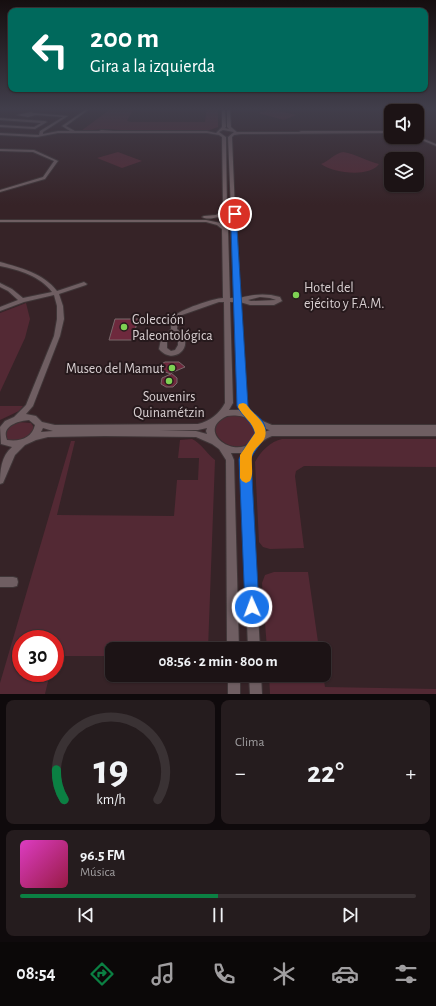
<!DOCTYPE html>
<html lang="es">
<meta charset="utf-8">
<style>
:root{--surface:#1c1315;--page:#251c1e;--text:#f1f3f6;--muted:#a09ea0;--line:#3a3234;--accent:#0b8043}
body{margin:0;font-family:"Alegreya Sans",sans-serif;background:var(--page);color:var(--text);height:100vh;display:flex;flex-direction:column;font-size:15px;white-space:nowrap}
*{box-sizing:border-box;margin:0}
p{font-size:13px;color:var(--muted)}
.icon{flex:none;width:22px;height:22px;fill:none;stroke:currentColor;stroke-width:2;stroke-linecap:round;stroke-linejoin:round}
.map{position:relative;height:694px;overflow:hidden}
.side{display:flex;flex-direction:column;gap:6px;padding:6px;background:#0f0a0c;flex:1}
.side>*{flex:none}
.banner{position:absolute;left:8px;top:8px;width:420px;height:84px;border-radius:8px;box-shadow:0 1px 3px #0004,0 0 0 1px var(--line);background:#00695c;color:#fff;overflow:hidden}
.fabs{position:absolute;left:384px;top:104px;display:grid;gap:8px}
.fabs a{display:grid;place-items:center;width:40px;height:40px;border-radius:8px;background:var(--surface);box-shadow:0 1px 3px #0004,0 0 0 1px var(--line);font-size:20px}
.speed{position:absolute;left:12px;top:630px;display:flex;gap:8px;font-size:20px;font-weight:700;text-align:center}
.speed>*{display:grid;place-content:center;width:52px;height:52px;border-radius:50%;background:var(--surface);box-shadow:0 1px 3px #0004,0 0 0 1px var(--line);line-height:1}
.speed .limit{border:6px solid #d22;background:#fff;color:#111}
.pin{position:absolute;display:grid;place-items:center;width:34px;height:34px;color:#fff;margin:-17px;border:2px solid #fff;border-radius:50%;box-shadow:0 1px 4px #0007}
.me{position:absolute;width:44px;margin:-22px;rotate:358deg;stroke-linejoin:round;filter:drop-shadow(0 0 3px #0008)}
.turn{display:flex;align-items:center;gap:14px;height:84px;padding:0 16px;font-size:18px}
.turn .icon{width:52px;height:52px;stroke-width:2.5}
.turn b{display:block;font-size:28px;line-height:34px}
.big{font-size:30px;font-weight:700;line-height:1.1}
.side .widget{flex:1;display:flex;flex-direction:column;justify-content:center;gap:6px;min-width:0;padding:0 14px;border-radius:8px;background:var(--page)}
.side .dial{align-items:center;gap:0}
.dial svg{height:104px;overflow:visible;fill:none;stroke:var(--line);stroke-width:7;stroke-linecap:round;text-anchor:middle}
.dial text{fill:var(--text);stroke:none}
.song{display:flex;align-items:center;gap:12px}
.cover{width:48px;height:48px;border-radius:6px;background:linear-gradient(135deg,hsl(310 70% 55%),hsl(340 70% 35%))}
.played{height:4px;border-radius:2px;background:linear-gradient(90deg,var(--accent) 50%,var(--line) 50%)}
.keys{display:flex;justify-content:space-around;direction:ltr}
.heat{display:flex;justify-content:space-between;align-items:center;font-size:22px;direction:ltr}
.side .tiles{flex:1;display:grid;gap:6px;grid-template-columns:1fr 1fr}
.widget:last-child{grid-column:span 2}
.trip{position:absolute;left:105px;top:642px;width:226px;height:40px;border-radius:8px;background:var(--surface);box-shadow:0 1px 3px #0004,0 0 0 1px var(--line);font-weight:700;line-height:40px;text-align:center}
.dock{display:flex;height:64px;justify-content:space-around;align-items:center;background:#0b0808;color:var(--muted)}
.dock .icon{width:28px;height:28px}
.dock .on{color:var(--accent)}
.dock b{font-size:18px;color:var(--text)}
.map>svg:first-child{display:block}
.built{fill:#362327;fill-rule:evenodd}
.green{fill:#532934}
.building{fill:#6e293d;stroke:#78686b}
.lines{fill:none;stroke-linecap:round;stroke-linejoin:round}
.minor-casing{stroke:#3f3537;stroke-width:2}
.minor{fill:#6f5e62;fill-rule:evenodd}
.route{fill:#1a73e8;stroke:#114b97}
.slow{fill:#f59e0b}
.poi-dot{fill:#7ed153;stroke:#26191c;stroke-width:1.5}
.labels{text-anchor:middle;stroke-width:4;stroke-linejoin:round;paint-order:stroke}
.poi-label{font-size:14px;fill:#d8cfd1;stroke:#26191c;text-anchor:start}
</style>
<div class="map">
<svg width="436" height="694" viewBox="0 0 436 694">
<rect width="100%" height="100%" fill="#26191c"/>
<!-- built -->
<path class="built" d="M0,108H436V694H0ZM391,111H417V137H391ZM391,159H417V185H391ZM21,639H55V673H21ZM112,649H324V675H112Z"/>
<!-- green -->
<path class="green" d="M112,108H134L127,121L131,122H205L207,108H218V127L207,131H135L105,129L81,131Z
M271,109L296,115L284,120L258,113Z
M118,152L142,161L122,168L97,158Z
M343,152C356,154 367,161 379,164C369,178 333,173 321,164C329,161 335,153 343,152Z
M26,303L30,319L25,338L0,392V313Z
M0,406H23L19,411L0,420Z
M233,415L245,417L254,424L256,434C239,468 189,424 233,415Z
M19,422L31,423L33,426V432L22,441H9L6,438L5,432L10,426Z
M192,439C201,443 207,454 215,460L208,649H112V656H62L55,660V639H21V673H50L45,694H0V683L71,441H75L57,515L174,516L177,480H198L199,458H178L180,440Z
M282,439H436V467L304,466L296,471L295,476L304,548L270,549L263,547L259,542L255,462C260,452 271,441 282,439Z
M274,572H308L319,649H267L262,583L265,575Z
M269,675H323L325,687L436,689V694H270Z"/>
<!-- building -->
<path class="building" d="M115,319H142L141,322H137L133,340H109Z
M165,362H179L185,367L171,373L177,378V383L173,387H166L161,384L162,378L171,374L162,371L158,366Z"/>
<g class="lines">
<!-- minor casing -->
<g class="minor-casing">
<path id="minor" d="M88,108H91L66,126L75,131H99L101,130L114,131H207L216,133L222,127V108H225L226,127L225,128L229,129L227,127V108H230L231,127L237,132H299L301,131H391V133L241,134L234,135L232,137L235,211L244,219L243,223L237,229L240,298C254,294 266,293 280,297L282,301L274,305H250L240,302L247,408L258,419L272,425H436V436H272C261,440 254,449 249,459L260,649H248L241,459L244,453H231L234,460L239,649H227L226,460L219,449L212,444L196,437L105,436L48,437L36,440L25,445L15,455L3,483L0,484C0,471 1,456 12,447L1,444L0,427L5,421L14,417L26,405L54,336L57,319V306L54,295L24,302L0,311V307L18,300L8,291L0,287V283L12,289L23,298L52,292C40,276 19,270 0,266V262C21,268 43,273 57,291L84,282L87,284L86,285L59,294L63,306L64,319L60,336L33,406L26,414L36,416L42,422L55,425L198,424C210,421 219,414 225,403L224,302H219L182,315L178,319L177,329C198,345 174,367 159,349L161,339L171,329C171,325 171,320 173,317C179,310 214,298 223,298L222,229L217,225L206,222H0V220H206L221,223L228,229L230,298H234L231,229L235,225L234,224L239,221V219C228,209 213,223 202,217L204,216L216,215L223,210L222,137L219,135L207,133H58L37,137L0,135V133L39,135L40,131L63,117L36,115L28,117L17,115L31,112L33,113L68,116L43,132V134L58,131H70L62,126ZM223,130L234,132L228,137L231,211L233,213H225L227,211L226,137L219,132ZM260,297L270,298L276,300L251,301L248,300ZM230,302H234L238,406L240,410H229L233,403ZM174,333L178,337V345L175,350L171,351L167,348V340ZM227,416C238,414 256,417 256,432C256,436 255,440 251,443C231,458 196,430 227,416ZM29,420L35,425C32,438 20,442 7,440C1,426 18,421 29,420ZM43,428L53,431L41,432ZM207,428L206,431L207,434L196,431L160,430H198ZM264,428L269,430H270L264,432Z
M405,108H408L410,111H406Z
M0,118L45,121L47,122L35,129L0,127V125L34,127L41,123L0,120Z
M417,118L419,120L417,121Z
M417,136L436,144V146L414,137Z
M0,149L34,150L58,161L45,179L0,192V190L43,177L54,161L33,152L0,151Z
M0,577H13L17,578L18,582L17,586L13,587H0Z
M228,675H240V694H228Z
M249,675H261L262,694H250Z"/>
</g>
<!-- minor -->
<use href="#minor" class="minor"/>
</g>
<!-- sky -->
<linearGradient id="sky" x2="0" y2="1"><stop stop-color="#150e0f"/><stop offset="0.53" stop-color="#413e4b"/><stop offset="1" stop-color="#413e4b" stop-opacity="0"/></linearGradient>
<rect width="436" height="205" fill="url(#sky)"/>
<!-- route -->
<path class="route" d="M233,212L242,214L245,220L237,229L248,406C251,412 259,416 263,422C272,438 255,446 251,459L259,607L257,613L252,615L247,613L245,607L239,459L244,449L255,433C252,422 242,416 237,406L231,228L239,220L237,217L233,215Z"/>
<!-- slow -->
<path class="slow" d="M243,403L246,404C253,415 273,426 263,441C259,446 253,450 252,456C251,465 254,474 250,481L246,483L242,481L240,478V455L255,433C253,422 243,417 238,407L239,404Z"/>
<!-- markers -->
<g class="poi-dot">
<circle cx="296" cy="295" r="4"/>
<circle cx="124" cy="327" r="4"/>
<circle cx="172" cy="368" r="4"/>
<circle cx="169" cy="381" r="4"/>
</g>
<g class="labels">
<!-- poi labels -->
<g class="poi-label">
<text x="304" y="292">Hotel del<tspan x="304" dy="16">ejécito y F.A.M.</tspan></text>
<text x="132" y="324">Colección<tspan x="132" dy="16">Paleontológica</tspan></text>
<text x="164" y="373" text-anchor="end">Museo del Mamut</text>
<text x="169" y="401" text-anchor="middle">Souvenirs<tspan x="169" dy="16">Quinamétzin</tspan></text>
</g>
</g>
</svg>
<div class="fabs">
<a><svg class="icon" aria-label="sound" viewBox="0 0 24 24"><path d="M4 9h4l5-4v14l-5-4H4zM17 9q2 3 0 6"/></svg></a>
<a><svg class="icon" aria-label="layers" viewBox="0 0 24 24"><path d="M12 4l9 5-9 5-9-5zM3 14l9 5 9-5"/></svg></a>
</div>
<div class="speed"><div class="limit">30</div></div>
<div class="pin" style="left:235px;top:214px;background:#d93025"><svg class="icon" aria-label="arrive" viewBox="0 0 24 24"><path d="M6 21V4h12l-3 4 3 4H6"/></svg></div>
<svg class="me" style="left:252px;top:607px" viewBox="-20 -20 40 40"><circle r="17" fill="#1a73e8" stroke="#fff" stroke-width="3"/><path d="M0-11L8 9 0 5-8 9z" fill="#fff"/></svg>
<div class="trip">08:56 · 2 min · 800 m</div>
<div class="banner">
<div class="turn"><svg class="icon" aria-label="left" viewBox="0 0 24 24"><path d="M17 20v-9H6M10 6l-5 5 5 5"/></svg><div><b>200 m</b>Gira a la izquierda</div></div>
</div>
</div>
<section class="side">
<div class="tiles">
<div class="widget dial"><svg viewBox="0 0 100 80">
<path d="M14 69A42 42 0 1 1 86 69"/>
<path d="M14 69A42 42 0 0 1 8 46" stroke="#0b8043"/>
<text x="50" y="56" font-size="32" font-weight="700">19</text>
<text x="50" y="72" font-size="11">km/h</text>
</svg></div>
<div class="widget"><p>Clima</p>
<div class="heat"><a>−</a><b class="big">22°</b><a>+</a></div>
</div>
<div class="widget">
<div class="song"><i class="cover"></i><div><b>96.5 FM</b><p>Música</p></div></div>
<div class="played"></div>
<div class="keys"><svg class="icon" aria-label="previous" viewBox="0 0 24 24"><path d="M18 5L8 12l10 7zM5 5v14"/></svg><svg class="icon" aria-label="pause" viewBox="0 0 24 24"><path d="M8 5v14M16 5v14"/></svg><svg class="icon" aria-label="next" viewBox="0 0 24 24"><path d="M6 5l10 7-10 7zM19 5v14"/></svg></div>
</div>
</div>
</section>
<nav class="dock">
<b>08:54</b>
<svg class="icon on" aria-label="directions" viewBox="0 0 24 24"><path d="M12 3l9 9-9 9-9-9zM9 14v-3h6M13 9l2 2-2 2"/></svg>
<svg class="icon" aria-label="music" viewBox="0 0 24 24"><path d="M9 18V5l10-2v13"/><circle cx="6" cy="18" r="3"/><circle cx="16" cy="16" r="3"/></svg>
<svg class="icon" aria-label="phone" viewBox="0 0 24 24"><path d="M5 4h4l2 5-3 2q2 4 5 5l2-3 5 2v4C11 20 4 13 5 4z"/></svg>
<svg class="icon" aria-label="climate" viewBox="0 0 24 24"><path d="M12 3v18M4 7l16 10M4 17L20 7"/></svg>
<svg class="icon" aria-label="car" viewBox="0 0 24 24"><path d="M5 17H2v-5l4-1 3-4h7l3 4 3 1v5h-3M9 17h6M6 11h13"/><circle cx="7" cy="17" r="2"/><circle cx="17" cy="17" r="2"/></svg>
<svg class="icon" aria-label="filters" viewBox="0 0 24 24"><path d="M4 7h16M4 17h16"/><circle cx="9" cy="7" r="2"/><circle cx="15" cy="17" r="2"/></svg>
</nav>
